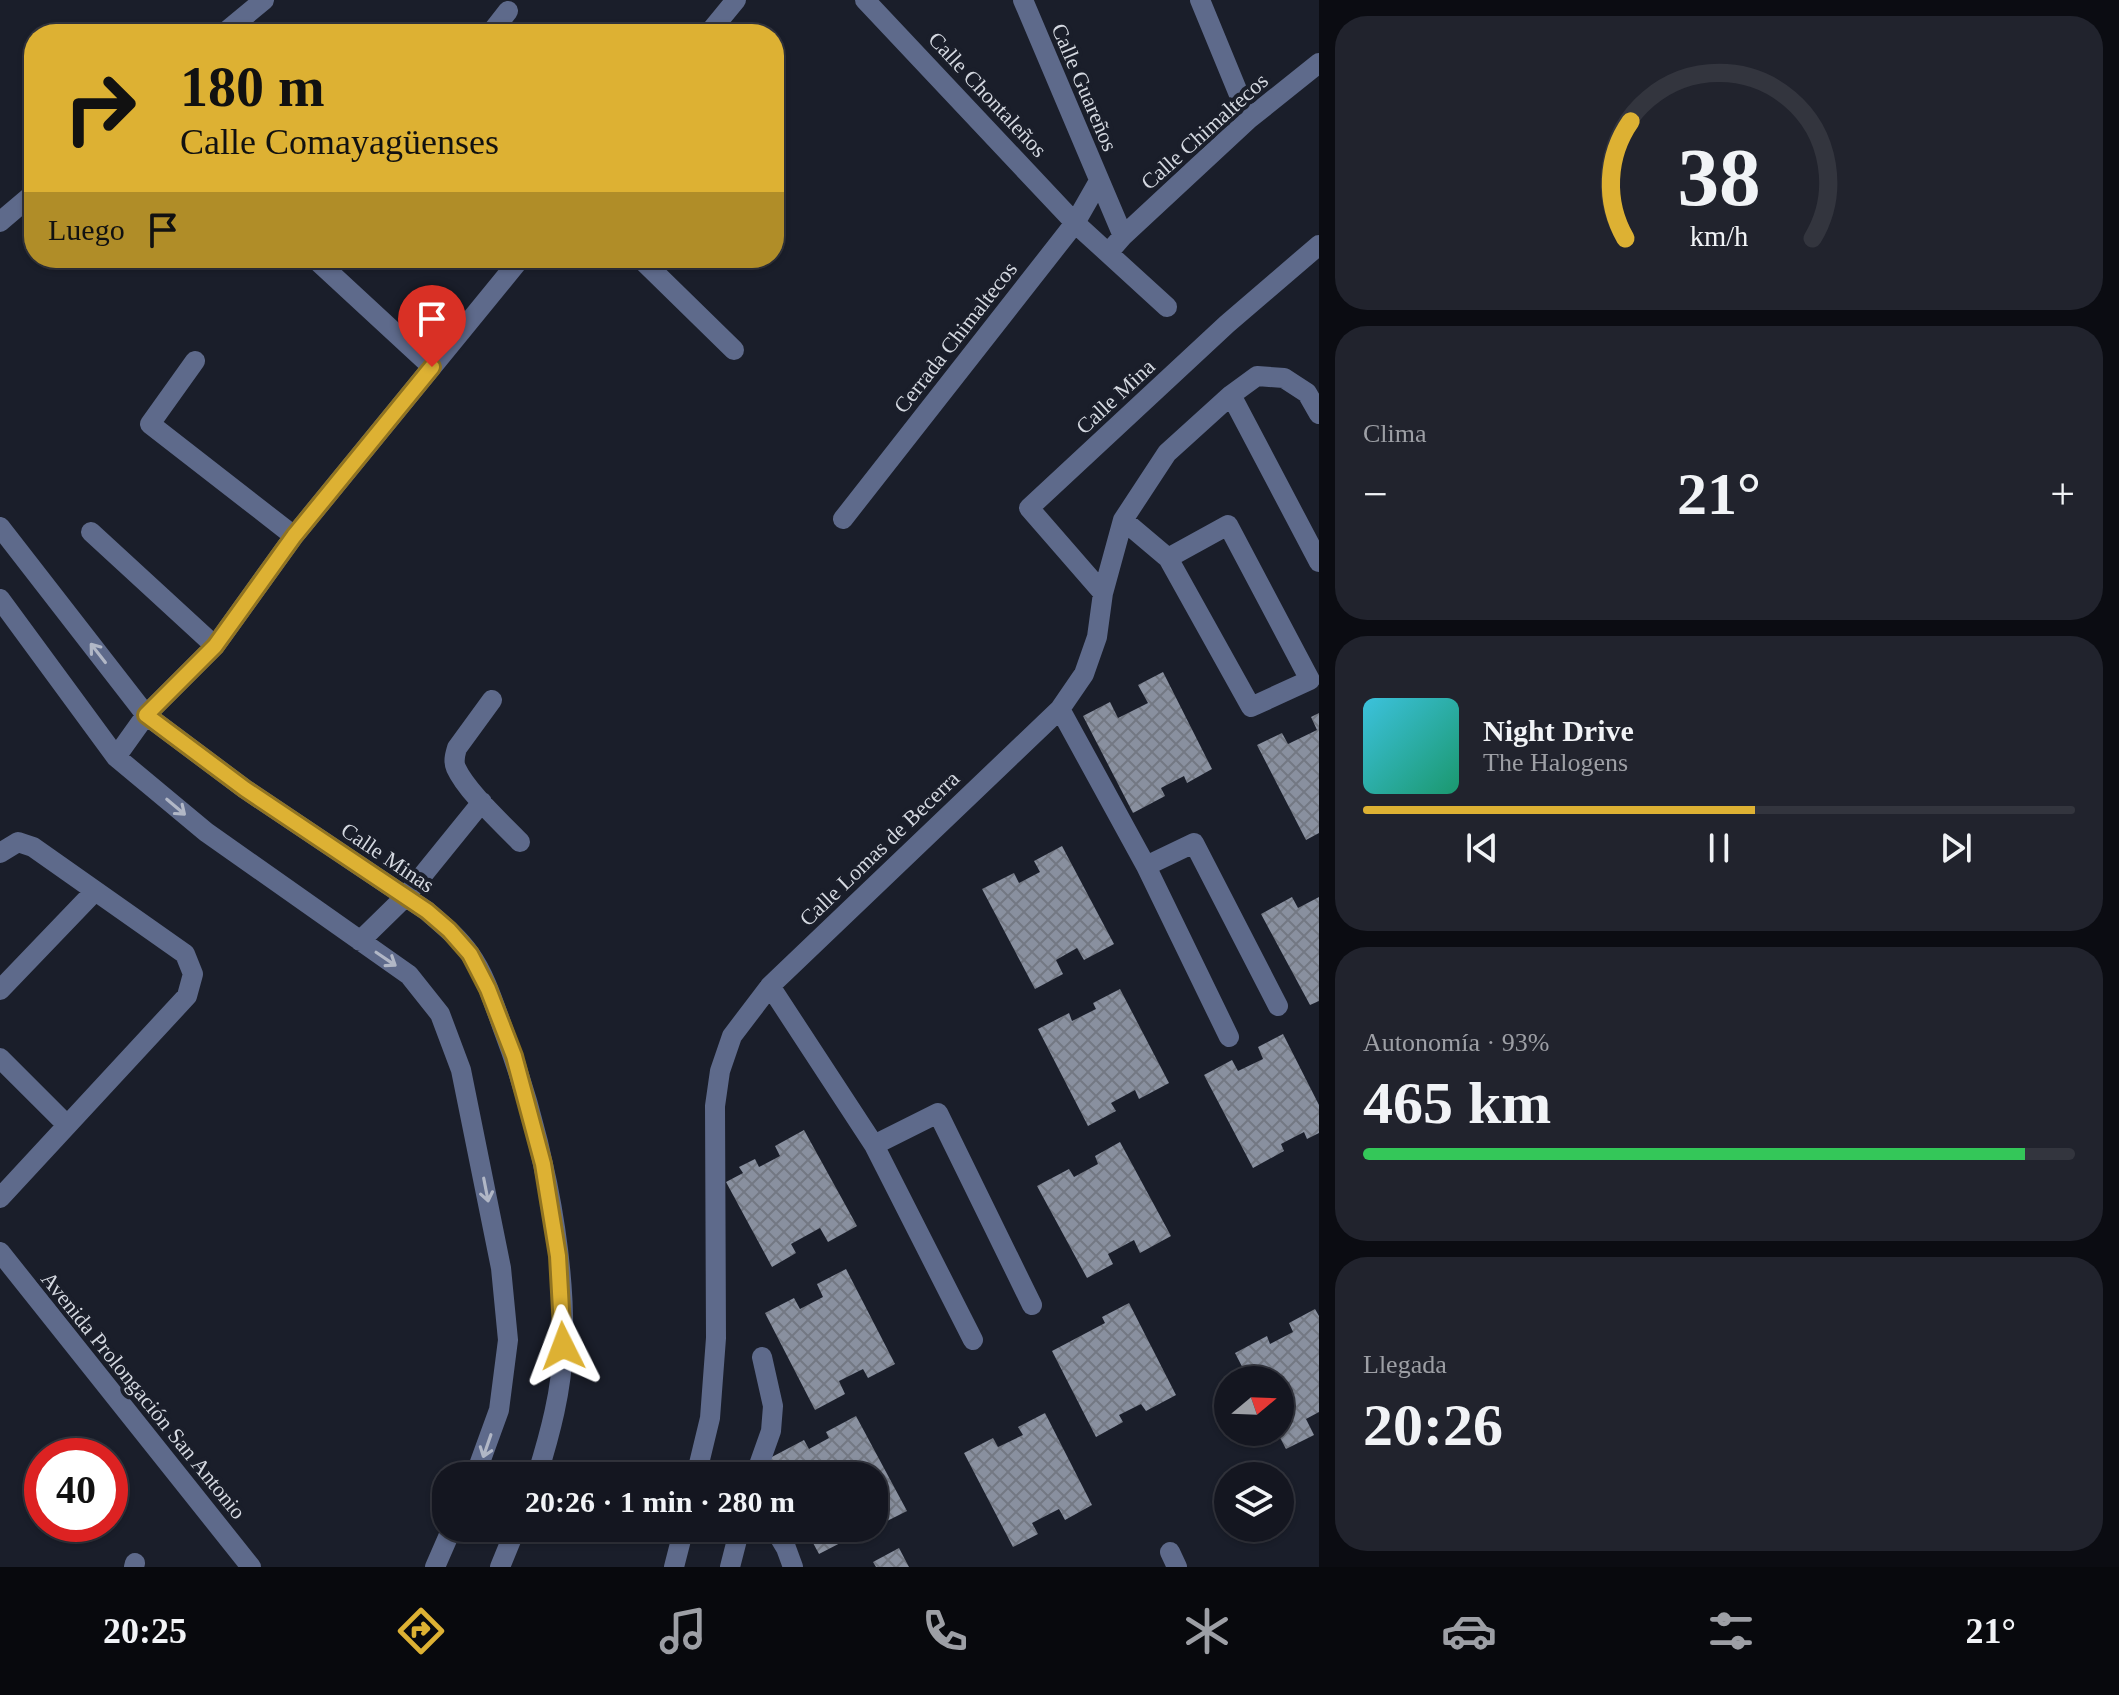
<!DOCTYPE html>
<html lang="es">
<meta charset="utf-8">
<style>
:root{--surface:#141620;--page:#21232d;--text:#f1f3f6;--muted:#9d9fa5;--line:#33353e;--accent:#ddb133}
body{margin:0;font-family:Georgia,serif;background:var(--page);color:var(--text);height:100vh;display:flex;flex-direction:column;font-size:30px;white-space:nowrap}
*{box-sizing:border-box;margin:0}
p{font-size:26px;color:var(--muted)}
.icon{flex:none;width:44px;height:44px;fill:none;stroke:currentColor;stroke-width:2;stroke-linecap:round;stroke-linejoin:round}
.map{position:relative;flex:1;overflow:hidden}
.sheet{display:flex;flex-direction:column;gap:16px;padding:16px;background:#0b0c12;width:800px}
.sheet>*{flex:none}
.guide{position:absolute;left:24px;top:24px;width:760px;height:244px;border-radius:32px;box-shadow:0 2px 6px #0004,0 0 0 2px var(--line);background:#ddb133;color:#111;overflow:hidden}
.needle{width:52px;rotate:71deg}
.tools{position:absolute;left:1214px;top:1366px;display:grid;gap:16px}
.tools a{display:grid;place-items:center;width:80px;height:80px;border-radius:50%;background:var(--surface);box-shadow:0 2px 6px #0004,0 0 0 2px var(--line);font-size:40px}
.speed{position:absolute;left:24px;top:1438px;display:flex;gap:16px;font-size:40px;font-weight:700;text-align:center}
.speed>*{display:grid;place-content:center;width:104px;height:104px;border-radius:50%;background:var(--surface);box-shadow:0 2px 6px #0004,0 0 0 2px var(--line);line-height:1}
.speed .limit{border:12px solid #d22;background:#fff;color:#111}
.pin{position:absolute;display:grid;place-items:center;width:68px;height:68px;color:#fff;margin:-82px -34px;border-radius:50% 50% 50% 0;rotate:-45deg;box-shadow:0 0 8px #0007}
.pin .icon{rotate:45deg}
.me{position:absolute;width:88px;margin:-44px;rotate:357deg;stroke-linejoin:round;filter:drop-shadow(0 0 6px #0008)}
.turn{display:flex;align-items:center;gap:28px;height:168px;padding:0 24px;font-size:36px}
.turn .icon{width:104px;height:104px;stroke-width:2.5}
.turn b{display:block;font-size:56px;line-height:68px}
.then{display:flex;align-items:center;height:76px;padding:0 24px;background:#0003;gap:16px;font-size:30px}
.big{font-size:60px;font-weight:800;line-height:1.1}
.sheet .card{flex:1;display:flex;flex-direction:column;justify-content:center;gap:12px;min-width:0;padding:0 28px;border-radius:32px;background:var(--page)}
.sheet .dial{align-items:center;gap:0}
.dial svg{height:208px;overflow:visible;fill:none;stroke:var(--line);stroke-width:7;stroke-linecap:round;text-anchor:middle}
.dial text{fill:var(--text);stroke:none}
.song{display:flex;align-items:center;gap:24px}
.cover{width:96px;height:96px;border-radius:12px;background:linear-gradient(135deg,hsl(190 70% 55%),hsl(160 70% 35%))}
.played{height:8px;border-radius:4px;background:linear-gradient(90deg,var(--accent) 55%,var(--line) 55%)}
.keys{display:flex;justify-content:space-around;direction:ltr}
.heat{display:flex;justify-content:space-between;align-items:center;font-size:44px;direction:ltr}
.charge{height:12px;border-radius:6px;background:linear-gradient(90deg,#34c759 93%,var(--line) 0)}
.trip{position:absolute;left:432px;top:1462px;width:456px;height:80px;border-radius:32px;background:var(--surface);box-shadow:0 2px 6px #0004,0 0 0 2px var(--line);font-weight:800;line-height:80px;text-align:center}
.dock{display:flex;height:128px;justify-content:space-around;align-items:center;background:#08090d;color:var(--muted)}
.dock .icon{width:56px;height:56px}
.dock .selected{color:var(--accent)}
.dock b{font-size:36px;color:var(--text)}
main{display:flex;flex:1;min-height:0}
.map>svg:first-child{display:block}
.building{fill:url(#building-cross-hatch)}
.lines{fill:none;stroke-linecap:round;stroke-linejoin:round}
.minor{stroke:#5e6a8b;stroke-width:20}
.oneway{stroke:#b1b7c6}
.route-casing{stroke:#907321;stroke-width:20}
.route{stroke:#ddb133;stroke-width:14}
.labels{text-anchor:middle;stroke-width:8;stroke-linejoin:round;paint-order:stroke}
.street-label{font-size:22px;fill:#d4d8e0;stroke:#1a1e2a}
</style>
<main>
<div class="map">
<svg width="1319" height="1567" viewBox="0 0 1319 1567">
<defs>
<pattern id="building-cross-hatch" width="8" height="8" patternUnits="userSpaceOnUse" patternTransform="scale(2)"><rect width="8" height="8" fill="#89909f"/><path d="M0 0l8 8M0 8l8-8" fill="none" stroke="#737883"/></pattern>
</defs>
<rect width="100%" height="100%" fill="#1a1e2a"/>
<!-- building -->
<path class="building" d="M1163,672L1212,769L1187,783L1184,776L1161,788L1165,796L1133,813L1083,716L1110,702L1118,718L1148,703L1138,685Z
M1319,713V833L1306,840L1257,745L1282,733L1288,744L1317,730L1311,717Z
M1062,846L1114,944L1084,960L1077,948L1056,960L1063,974L1035,989L982,889L1014,873L1019,883L1040,872L1034,861Z
M1292,897L1298,908L1319,897V1001L1310,1005L1261,914Z
M1120,989L1169,1083L1139,1099L1135,1090L1111,1103L1116,1111L1088,1126L1038,1029L1069,1013L1072,1021L1096,1009L1093,1003Z
M1283,1034L1319,1105V1133L1307,1139L1304,1132L1281,1144L1284,1151L1253,1168L1204,1075L1232,1060L1238,1071L1263,1059L1258,1047Z
M804,1130L857,1226L828,1242L820,1228L791,1244L796,1253L772,1267L726,1182L743,1173L739,1167L755,1159L759,1167L780,1156L775,1146Z
M1120,1142L1171,1236L1140,1253L1134,1240L1108,1254L1113,1264L1087,1278L1037,1186L1069,1169L1074,1177L1098,1164L1095,1156Z
M846,1269L895,1364L868,1378L863,1369L839,1381L845,1394L815,1410L765,1313L794,1298L800,1309L823,1297L817,1284Z
M1129,1303L1176,1395L1146,1411L1141,1404L1119,1415L1123,1422L1096,1437L1052,1351L1105,1323L1102,1317Z
M1315,1309L1319,1316V1412L1306,1419L1314,1435L1286,1449L1277,1432H1280V1380H1249L1235,1353L1267,1336L1270,1344L1293,1332L1289,1323Z
M1045,1413L1092,1505L1065,1520L1059,1509L1032,1523L1038,1534L1013,1547L964,1453L993,1438L998,1447L1023,1435L1018,1427Z
M856,1416L907,1511L875,1527L874,1476H777L768,1459L804,1440L809,1449L829,1438L826,1432Z
M805,1528H855L848,1532V1539L819,1554Z
M899,1548L909,1567H876L873,1562Z"/>
<g class="lines">
<!-- minor -->
<path class="minor" d="M865,0L1075,223L1167,307
M1023,0L1123,236
M1200,0L1249,119
M223,34L264,0
M490,34L508,11
M708,34L736,0
M0,222L34,193
M1108,253L1123,236L1249,119L1319,63
M314,258L432,367
M640,258L734,350
M195,361L150,424L294,536
M1231,395L1319,562
M843,519L1075,223L1099,181
M1123,520L1168,558L1251,707L1310,680L1228,525L1168,558
M0,527L146,715L245,789L427,911C442,924 458,937 470,954C485,975 493,1001 502,1026C538,1121 566,1243 563,1346C562,1390 550,1434 537,1476
M91,532L215,646
M1103,593L1029,508L1227,324L1319,245
M0,599L116,757L206,832L409,975L440,1014L461,1070L501,1268L508,1340L499,1410L475,1476
M492,700L457,748C455,755 453,761 456,768C467,792 502,823 520,842
M1060,709L1146,866L1229,1037
M116,757L146,715L215,646L294,536L521,258
M0,853L18,842L33,847L185,954L193,974L187,996L0,1198
M1146,866L1194,843L1278,1006
M360,941L405,897L482,802
M770,986L874,1145L973,1340
M0,990L95,891
M0,1058L67,1125
M874,1145L938,1113L1032,1305
M0,1252L251,1567
M696,1476L710,1418L716,1338L715,1106L720,1071L732,1036L770,986L1060,709L1084,674L1097,637L1103,593L1123,520L1167,453L1231,395L1257,376L1284,378L1307,393L1319,414
M755,1476L771,1431L773,1406L762,1357
M774,1528L786,1548L793,1567
M1170,1552L1177,1567
M134,1567L135,1563
M435,1567L452,1528
M500,1567L516,1528
M674,1567L684,1528
M730,1567L740,1528"/>
</g>
<!-- one-way arrows -->
<defs><path id="oneway-shaft" d="M-6 0H5M1.5-3L5.5 0L1.5 3" fill="none" stroke-width="1.6" stroke-linecap="round" stroke-linejoin="round" transform="scale(2)"/></defs>
<g class="oneway">
<use href="#oneway-shaft" transform="translate(98 653) rotate(-128)"/>
<use href="#oneway-shaft" transform="translate(176 807) rotate(40)"/>
<use href="#oneway-shaft" transform="translate(386 959) rotate(34)"/>
<use href="#oneway-shaft" transform="translate(486 1190) rotate(79)"/>
<use href="#oneway-shaft" transform="translate(487 1446) rotate(109)"/>
</g>
<g class="lines">
<!-- route casing -->
<g class="route-casing">
<path id="route" d="M432,367L294,536L215,646L146,715L245,789L427,911L449,930L470,954L488,989L514,1056L543,1164L548,1195L558,1256L563,1346"/>
</g>
<!-- route -->
<use href="#route" class="route"/>
</g>
<g class="labels">
<!-- street labels -->
<g class="street-label">
<text transform="translate(1085 87) rotate(67)" y="8">Calle Guareños</text>
<text transform="translate(988 94) rotate(47)" y="8">Calle Chontaleños</text>
<text transform="translate(1204 131) rotate(-42)" y="8">Calle Chimaltecos</text>
<text transform="translate(955 337) rotate(-52)" y="8">Cerrada Chimaltecos</text>
<text transform="translate(1115 396) rotate(-43)" y="8">Calle Mina</text>
<text transform="translate(879 848) rotate(-44)" y="8">Calle Lomas de Becerra</text>
<text transform="translate(388 857) rotate(34)" y="8">Calle Minas</text>
<text transform="translate(144 1395) rotate(51)" y="8">Avenida Prolongación San Antonio</text>
</g>
</g>
</svg>
<div class="tools">
<a><svg class="needle" viewBox="-14 -14 28 28"><path d="M0-13l5 13h-10z" fill="#e53935"/><path d="M0 13l5-13h-10z" fill="#9d9fa5"/></svg></a>
<a><svg class="icon" aria-label="layers" viewBox="0 0 24 24"><path d="M12 4l9 5-9 5-9-5zM3 14l9 5 9-5"/></svg></a>
</div>
<div class="speed"><div class="limit">40</div></div>
<div class="pin" style="left:432px;top:367px;background:#d93025"><svg class="icon" aria-label="arrive" viewBox="0 0 24 24"><path d="M6 21V4h12l-3 4 3 4H6"/></svg></div>
<svg class="me" style="left:563px;top:1346px" viewBox="-20 -20 40 40"><path d="M0-17L14 15 0 8-14 15z" fill="#ddb133" stroke="#fff" stroke-width="4"/></svg>
<div class="trip">20:26 · 1 min · 280 m</div>
<div class="guide">
<div class="turn"><svg class="icon" aria-label="right" viewBox="0 0 24 24"><path d="M7 20v-9h11M14 6l5 5-5 5"/></svg><div><b>180 m</b>Calle Comayagüenses</div></div>
<div class="then">Luego<svg class="icon" aria-label="arrive" viewBox="0 0 24 24"><path d="M6 21V4h12l-3 4 3 4H6"/></svg></div>
</div>
</div>
<section class="sheet">
<div class="card dial"><svg viewBox="0 0 100 80">
<path d="M14 69A42 42 0 1 1 86 69"/>
<path d="M14 69A42 42 0 0 1 16 24" stroke="#ddb133"/>
<text x="50" y="56" font-size="32" font-weight="700">38</text>
<text x="50" y="72" font-size="11">km/h</text>
</svg></div>
<div class="card"><p>Clima</p>
<div class="heat"><a>−</a><b class="big">21°</b><a>+</a></div>
</div>
<div class="card">
<div class="song"><i class="cover"></i><div><b>Night Drive</b><p>The Halogens</p></div></div>
<div class="played"></div>
<div class="keys"><svg class="icon" aria-label="previous" viewBox="0 0 24 24"><path d="M18 5L8 12l10 7zM5 5v14"/></svg><svg class="icon" aria-label="pause" viewBox="0 0 24 24"><path d="M8 5v14M16 5v14"/></svg><svg class="icon" aria-label="next" viewBox="0 0 24 24"><path d="M6 5l10 7-10 7zM19 5v14"/></svg></div>
</div>
<div class="card"><p>Autonomía · 93%</p><b class="big">465 km</b><div class="charge"></div></div>
<div class="card"><p>Llegada</p><b class="big">20:26</b></div>
</section>
</main>
<nav class="dock">
<b>20:25</b>
<svg class="icon selected" aria-label="directions" viewBox="0 0 24 24"><path d="M12 3l9 9-9 9-9-9zM9 14v-3h6M13 9l2 2-2 2"/></svg>
<svg class="icon" aria-label="music" viewBox="0 0 24 24"><path d="M9 18V5l10-2v13"/><circle cx="6" cy="18" r="3"/><circle cx="16" cy="16" r="3"/></svg>
<svg class="icon" aria-label="phone" viewBox="0 0 24 24"><path d="M5 4h4l2 5-3 2q2 4 5 5l2-3 5 2v4C11 20 4 13 5 4z"/></svg>
<svg class="icon" aria-label="climate" viewBox="0 0 24 24"><path d="M12 3v18M4 7l16 10M4 17L20 7"/></svg>
<svg class="icon" aria-label="car" viewBox="0 0 24 24"><path d="M5 17H2v-5l4-1 3-4h7l3 4 3 1v5h-3M9 17h6M6 11h13"/><circle cx="7" cy="17" r="2"/><circle cx="17" cy="17" r="2"/></svg>
<svg class="icon" aria-label="filters" viewBox="0 0 24 24"><path d="M4 7h16M4 17h16"/><circle cx="9" cy="7" r="2"/><circle cx="15" cy="17" r="2"/></svg>
<b>21°</b>
</nav>
